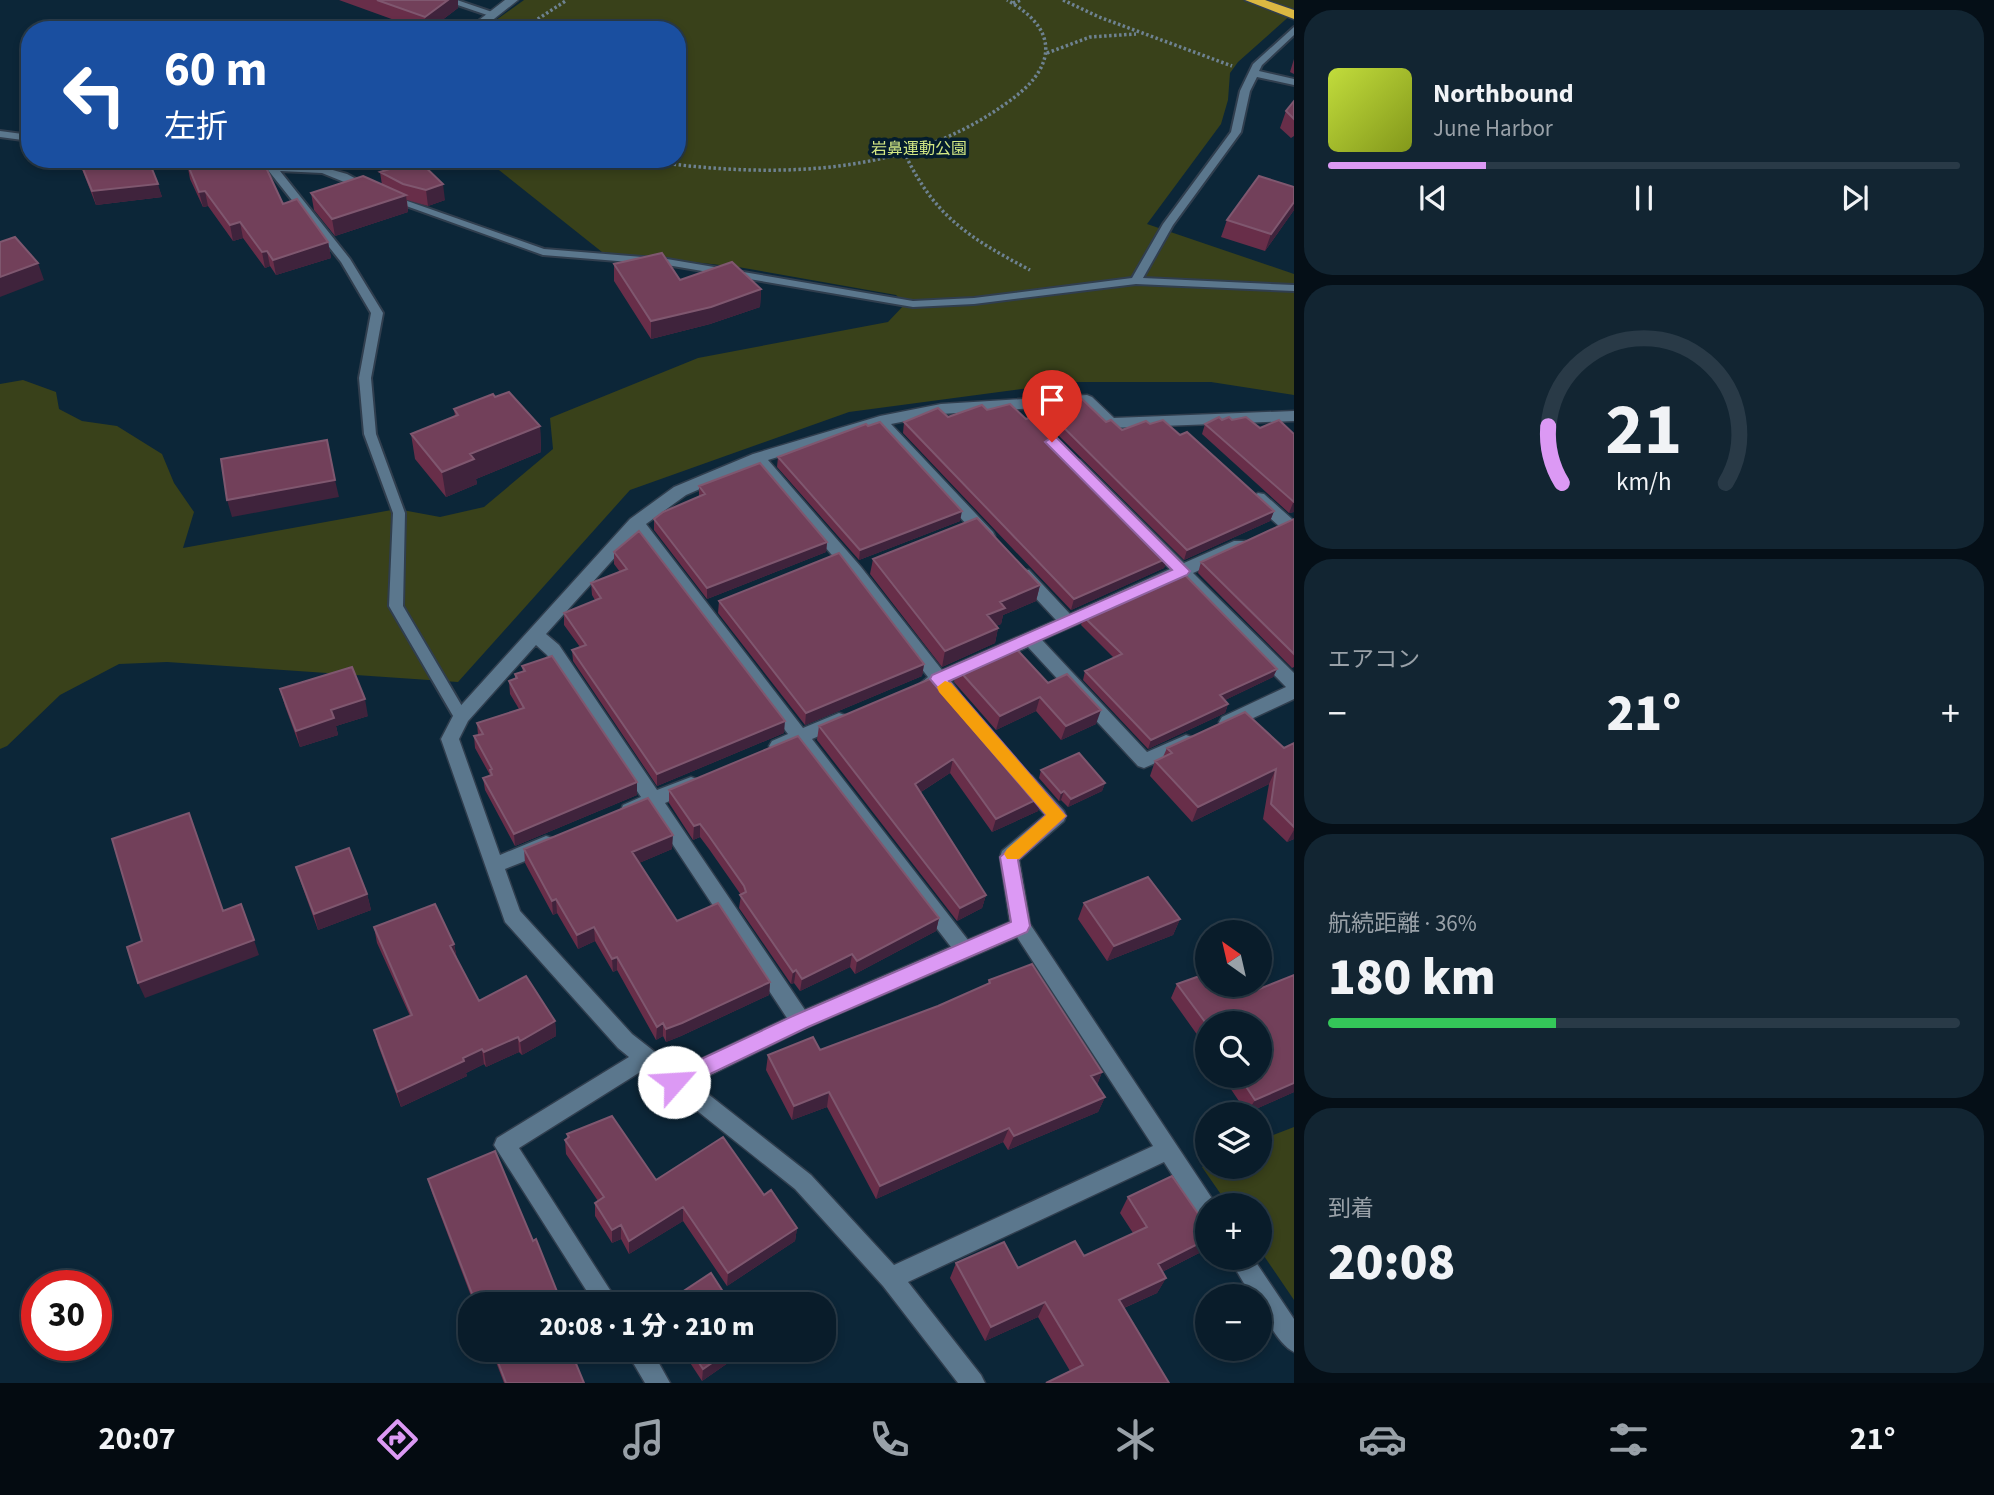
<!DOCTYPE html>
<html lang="ja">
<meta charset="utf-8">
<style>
:root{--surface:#091c2a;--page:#122532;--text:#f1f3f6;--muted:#99a1a8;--line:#293a47;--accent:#dc99f4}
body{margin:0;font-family:"Source Sans 3","Noto Sans JP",sans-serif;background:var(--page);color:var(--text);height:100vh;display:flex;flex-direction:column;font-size:26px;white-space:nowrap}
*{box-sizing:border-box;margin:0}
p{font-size:23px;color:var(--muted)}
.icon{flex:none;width:38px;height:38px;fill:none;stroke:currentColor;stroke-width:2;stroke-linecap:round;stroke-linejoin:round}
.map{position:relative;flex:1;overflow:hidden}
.sheet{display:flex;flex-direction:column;gap:10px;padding:10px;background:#050f17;width:700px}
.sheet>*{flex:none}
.top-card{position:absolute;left:21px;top:21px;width:665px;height:147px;border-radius:28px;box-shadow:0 4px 10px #0003,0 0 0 2px var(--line);background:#1a4fa0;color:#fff;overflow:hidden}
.needle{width:46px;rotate:326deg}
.tools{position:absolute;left:1195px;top:920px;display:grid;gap:14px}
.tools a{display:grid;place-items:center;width:77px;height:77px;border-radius:50%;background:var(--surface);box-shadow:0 4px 10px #0003,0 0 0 2px var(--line);font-size:35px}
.speed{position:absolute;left:21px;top:1270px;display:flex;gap:14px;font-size:35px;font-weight:700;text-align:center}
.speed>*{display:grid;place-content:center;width:91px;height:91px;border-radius:50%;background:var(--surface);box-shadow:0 4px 10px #0003,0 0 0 2px var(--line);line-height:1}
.speed .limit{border:10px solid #d22;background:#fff;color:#111}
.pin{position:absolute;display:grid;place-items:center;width:60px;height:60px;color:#fff;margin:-72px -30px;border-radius:50% 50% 50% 0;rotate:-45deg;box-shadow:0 0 7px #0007}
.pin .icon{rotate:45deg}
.me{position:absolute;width:77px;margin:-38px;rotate:64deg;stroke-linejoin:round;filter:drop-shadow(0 0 5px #0008)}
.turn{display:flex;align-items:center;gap:24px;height:147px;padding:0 28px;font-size:32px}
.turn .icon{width:91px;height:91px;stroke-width:2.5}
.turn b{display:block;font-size:49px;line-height:60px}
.big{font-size:52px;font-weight:800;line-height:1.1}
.sheet .card{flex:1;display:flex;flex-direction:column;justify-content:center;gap:10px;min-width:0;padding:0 24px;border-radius:28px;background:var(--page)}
.sheet .dial{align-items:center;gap:0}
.dial svg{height:182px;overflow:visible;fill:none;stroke:var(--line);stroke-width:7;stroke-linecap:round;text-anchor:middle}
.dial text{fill:var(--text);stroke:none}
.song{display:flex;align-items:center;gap:21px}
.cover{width:84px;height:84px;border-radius:10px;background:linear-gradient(135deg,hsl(70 70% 55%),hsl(70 70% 35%))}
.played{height:7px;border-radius:4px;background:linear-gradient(90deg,var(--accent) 25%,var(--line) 25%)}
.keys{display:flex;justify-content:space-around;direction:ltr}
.heat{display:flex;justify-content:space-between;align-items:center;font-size:38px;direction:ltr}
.charge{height:10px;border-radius:5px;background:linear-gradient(90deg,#34c759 36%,var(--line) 0)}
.trip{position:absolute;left:458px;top:1292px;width:378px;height:70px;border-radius:28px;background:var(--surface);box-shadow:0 4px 10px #0003,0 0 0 2px var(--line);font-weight:800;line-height:70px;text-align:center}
.tab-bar{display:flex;height:112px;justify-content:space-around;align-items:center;background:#040b11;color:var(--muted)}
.tab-bar .icon{width:49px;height:49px}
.tab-bar .active{color:var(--accent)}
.tab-bar b{font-size:32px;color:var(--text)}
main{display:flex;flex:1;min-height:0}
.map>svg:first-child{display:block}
.green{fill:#39411a}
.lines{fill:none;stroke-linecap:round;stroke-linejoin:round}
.lane-casing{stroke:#303e4e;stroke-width:4}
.street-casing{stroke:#303e4e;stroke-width:3}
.highway-casing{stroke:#303e4e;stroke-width:3}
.path{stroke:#6e8291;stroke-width:3.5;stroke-dasharray:2.5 2.5;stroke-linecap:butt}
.lane{fill:#5b778d;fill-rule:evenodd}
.street{fill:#5b778d;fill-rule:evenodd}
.highway{fill:#dbb842;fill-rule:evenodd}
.wall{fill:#682e49}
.shaded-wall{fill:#3f233c}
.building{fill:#72405a;stroke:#7f576f;stroke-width:2}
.route{fill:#dc99f4;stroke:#8f639f;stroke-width:2}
.slow{fill:#f59e0b}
.labels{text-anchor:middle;stroke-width:7;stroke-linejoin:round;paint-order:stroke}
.far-park-label{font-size:16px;fill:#d3e884;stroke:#031c2e}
</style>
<main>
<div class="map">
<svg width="1294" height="1383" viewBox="0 0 1294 1383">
<rect width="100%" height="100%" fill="#0c2638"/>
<!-- green -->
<path class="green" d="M524,0H1294V12L1238,62L1230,73L1228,100L1221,124L1147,224L1294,274V395L1211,382H1074L849,412L630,490L458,682L167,662L119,664L60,695L7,746L0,749V384L23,380L56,392L59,409L82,421L117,426L162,454L174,483L194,512L183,548L397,509L440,517L484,507L553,449L550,418L698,358L888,322L905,304L896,295L738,267L602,252L485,159H677V30H482Z
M1294,1127V1300L1260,1250V1206H1229L1202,1167L1207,1164L1208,1167H1260V1140Z"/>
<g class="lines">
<!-- lane casing -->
<g class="lane-casing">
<path id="lane" d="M443,0H457L498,14L490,16Z
M1294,27V35L1262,65L1259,71L1294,79V85L1257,77L1250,91L1241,132L1173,225L1143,278L1294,285V291L1136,284L974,304L913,307L667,265L543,255L384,198L385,196H393L544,249L667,259L913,301L974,298L1132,278L1163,224L1231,132L1240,91L1253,64Z
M0,131L30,135V141L0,137Z
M246,159H260L273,165L322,167L347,174L373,188L368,191L364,190L322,173L280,171L350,259L383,313L371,378L376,434L405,513L403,606L466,713L468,717L466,721H456L389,606L393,513L364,434L359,378L371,313L341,262L268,170Z"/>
</g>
<!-- street casing -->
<g class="street-casing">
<path id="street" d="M505,0H518L480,30H466Z
M1087,395L1092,397L1114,418L1294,411V421L1110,428L1105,427L1083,405L941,414L891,424L993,532L995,536L993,540H981L877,427L768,460L861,567L942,670L1056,620L1017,578L1015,574L1017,570H1029L1070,614L1170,569L1070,468L1067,464L1070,460H1080L1184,563L1234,541H1246L1248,545L1246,549L1193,573L1294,673V699L1234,727H1222L1219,722L1222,717L1286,687L1179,579L1042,640L1147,752L1186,735L1192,737L1195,742L1192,747L1144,768L1138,766L1028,647L951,681L960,694L957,699H945L936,688H924L921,683L928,677L849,575L755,465L686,495L646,524L803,728L839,713L845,715L848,720L845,725L812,739L968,940L1010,922L1000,857L1002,851L1045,815L1020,786L1017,781L1020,776L1026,774L1032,776L1064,811L1066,816L1064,821L1019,860L1030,924L1217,1206H1208V1220L1200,1218L1164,1162L908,1282L981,1375L985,1383H958L883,1286L795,1189L645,1069L519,1148L619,1304H595L494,1145L497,1138L629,1057L618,1048L505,922L441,739L455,712L630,519L674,487L753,454L880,416L941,404ZM636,534L788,734L772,741L769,746L772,751L778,753L797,746L951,947L805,1010L665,803L697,789L700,784L697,779L691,777L657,790L559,645L546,634ZM536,645L547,655L641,797L623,805L621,810L623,815L630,818L650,810L787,1018L678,1070L632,1034L520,911L505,869L553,850L555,844L553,838L546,836L500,855L459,739L468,721ZM1017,937L1153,1146L894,1265L811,1175L694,1083L808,1027Z
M1258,493L1264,494L1292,519L1294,523L1292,527H1280L1252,502L1250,498Z
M1229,1258H1253L1294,1319V1352C1279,1345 1260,1313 1260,1297H1252Z
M625,1349H651L670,1383H645Z"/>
</g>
<!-- highway casing -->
<g class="highway-casing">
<path id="highway" d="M1245,0H1265L1294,10V19Z"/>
</g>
<!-- path -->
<path class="path" d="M1063,0L1099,17L1232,66
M1013,3L1021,0
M521,30L567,0
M1047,53L1090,37L1136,34
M904,152C934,216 969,238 1030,270
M634,159C755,177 889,181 995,111C1013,99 1035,84 1043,63C1054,34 1030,13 1007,0"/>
<!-- lane -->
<use href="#lane" class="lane"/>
<!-- street -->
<use href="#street" class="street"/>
<!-- highway -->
<use href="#highway" class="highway"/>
</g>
<!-- wall -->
<path class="wall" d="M339,0H458V8L429,30H422Z
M1294,59V74L1290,72Z
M1294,101V136L1291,138L1280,128L1286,111Z
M78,159H148L162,197L96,205Z
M418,160L445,200L428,206L407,200L408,212L335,236L314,210L311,193L382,185L380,172Z
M187,163L283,204L328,242L331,258L276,275L270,266L265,268L243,238L233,241L208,206L203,207L190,179Z
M1294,187V210L1265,251L1221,237L1227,220Z
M614,264L680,280L761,289L760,307L710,324L651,339L614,281Z
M495,397L540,426L541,452L476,479L477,484L446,497L415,459L411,434L455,416L454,409Z
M987,410L1168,558L1164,568L1071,610L903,433L904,422L948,417Z
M1048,412L1106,422L1122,430L1150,424L1180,435L1274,511L1270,521L1184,560L1045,422Z
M1222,420H1232L1260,428L1294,434V512L1289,513L1202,434L1205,424Z
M778,457L960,521L859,560L777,467Z
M699,486L827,542L826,552L707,599L654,530V519L699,497Z
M1294,519V667L1292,668L1198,573L1201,562Z
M614,552L784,733L657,786L573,661L572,650L580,647L564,625V613L595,600L592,595L591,583L620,572L614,564Z
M873,559L1040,585L1036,601L1003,615L1001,624L996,626L998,628L995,643L942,667L870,574Z
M719,601L924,664L922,676L805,725L718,613Z
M1084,617L1277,669L1273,677L1225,700L1228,704L1225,713L1148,749L1083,680L1085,671L1114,658L1081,625Z
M522,666L637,795L515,846L485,790L483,778L490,775L475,748L474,736L478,735L477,723L519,709L510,694L509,681L515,678V674L523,672Z
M957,668L1048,683L1096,724L1061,740L1036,711L996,730L954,682Z
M937,676L1042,797L1038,811L992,832L950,773L921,792L986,895L982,908L957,921L817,740L819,726Z
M280,689L368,716L336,726L338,735L300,747L285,706Z
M1294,743V839L1287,842L1263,819L1269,784L1192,822L1150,776L1155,761L1163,757L1167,748H1284Z
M1041,770L1105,783L1102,791L1068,807L1061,800L1059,801L1039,778Z
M669,790L939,918L936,931L855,974L850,967L800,991L794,983L791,984L739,908L741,895L709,849L700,837L693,840L669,803Z
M524,849H672L639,863L677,921L770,982L769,995L681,1036L666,1042L663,1036L656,1040L617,970L613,972L595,941L578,949L557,913L553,915L525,863Z
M296,867L367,894L371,910L318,930L301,883Z
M1084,903L1180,919L1173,935L1107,961L1078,919Z
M374,927L454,944L457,959L479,1001L555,1021L556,1036L522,1055L519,1052L486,1067L484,1064L466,1073L467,1076L401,1107L378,1045L374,1030L410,1016L377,943Z
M1294,975V1092L1247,1113L1222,1076H1260L1208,1024V1050L1171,998L1177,984L1247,994Z
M989,980L1102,1072L1097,1085L1105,1097L1098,1112L1008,1150L1003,1142L876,1199L827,1107L792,1120L766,1070L768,1055L820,1050L938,1006L988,984Z
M567,1134L656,1180L764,1195L797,1228L795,1241L727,1286L683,1221L629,1254L621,1239L612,1243L595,1216V1203L598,1201L566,1154L565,1140L567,1138Z
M428,1179L533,1241L562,1304H474L432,1193Z
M1128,1197L1203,1251L1162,1272L1166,1278L1157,1293L1124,1308L1169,1383L1070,1371L1038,1317L985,1341L950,1278L956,1263L1018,1268L1084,1256L1133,1233L1120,1213Z
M491,1349H570L584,1383H504Z
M681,1349H748L702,1381Z"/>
<!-- shaded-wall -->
<path class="shaded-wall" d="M448,0H458V8L429,30H426L425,17Z
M158,184L162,197L96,205L92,191Z
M443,184L445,200L428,206L426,190Z
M205,191L208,206L203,207L199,192Z
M406,195L408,212L335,236L332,219Z
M1294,202V210L1265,251L1271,234Z
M240,222L243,238L233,241L230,225Z
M328,242L331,258L276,275L273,260Z
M267,251L270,266L265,268L262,252Z
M38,263L44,280L0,297V277Z
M761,289L760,307L710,324L651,339V321Z
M540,426L541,452L476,479L477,484L446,497L442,472L470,454Z
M335,480L339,497L232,517L227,500Z
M1294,502V512L1289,513L1293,503Z
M962,511L960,521L859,560L860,550Z
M1274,511L1270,521L1184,560L1187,550Z
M827,542L826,552L707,599V588Z
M1168,558L1164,568L1071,610L1074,599Z
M1040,585L1036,601L1003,615L1001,624L983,631L987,615L1000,602Z
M998,628L995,643L942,667L945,651Z
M924,664L922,676L805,725L806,713Z
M1277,669L1273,677L1217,704L1220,695Z
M1040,697L1036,711L996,730L1000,716Z
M365,699L368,716L336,726L338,735L300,747L296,731L331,710Z
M1228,704L1225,713L1148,749L1151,740Z
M1101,710L1096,724L1061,740L1066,726Z
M785,721L784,733L657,786V774Z
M953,759L950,773L913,797L915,784Z
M1276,769L1269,784L1192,822L1198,807Z
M637,782V795L515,846L514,834Z
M1105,783L1102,791L1068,807L1071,799Z
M1064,791L1061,800L1059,801L1061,793Z
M1042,797L1038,811L992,832L996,819Z
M700,824V837L693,840L694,826Z
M1294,830V839L1287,842Z
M673,835L672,849L632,866V852Z
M367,894L371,910L318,930L314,914Z
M986,895L982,908L957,921L960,908Z
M556,899L557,913L553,915L552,901Z
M939,918L936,931L855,974L857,961Z
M1180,919L1173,935L1107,961L1114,946Z
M594,927L595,941L578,949L577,935Z
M254,940L259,955L145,998L138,983Z
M454,944L457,960L450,946Z
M852,954L850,967L800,991L802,979Z
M617,957V970L613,972L612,959Z
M796,970L794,983L791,984L793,972Z
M770,982L769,995L681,1036L666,1042V1029Z
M555,1021L556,1036L522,1055L520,1041Z
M663,1023V1036L656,1040L657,1027Z
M518,1037L519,1052L486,1067L484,1052Z
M482,1049L484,1064L466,1073L467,1076L401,1107L397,1092Z
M1102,1072L1096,1087L1091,1076Z
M1294,1083V1092L1247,1113L1255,1100Z
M829,1092L827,1107L792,1120L794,1106Z
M1105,1097L1098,1112L1008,1150L1014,1136Z
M1009,1128L1003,1142L876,1199L880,1186Z
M683,1207V1221L629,1254V1241Z
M621,1225V1239L612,1243V1230Z
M797,1228L795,1241L727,1286L728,1273Z
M1208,1239V1245L1203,1251L1148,1279L1158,1264Z
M1166,1278L1157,1293L1110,1314L1119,1300Z
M1045,1302L1038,1317L985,1341L991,1327Z
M732,1349H748L702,1381L703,1369Z"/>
<!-- building -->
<path class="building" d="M377,0H448L425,17Z
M1294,101V119L1286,111Z
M79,159H148L158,184L92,191Z
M205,159H262L283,204L297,199L328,242L273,260L267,251L262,252L240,222L230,225L205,191L199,192L187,163Z
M418,160L443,184L426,190L403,184L380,172Z
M363,176L406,195L332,219L311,193Z
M1259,176L1294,187V202L1271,234L1227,220Z
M15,237L38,263L0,277V242Z
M662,253L680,280L732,262L761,289L711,307L651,321L614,264Z
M509,392L540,426L470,454L474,459L442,472L411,434L458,415L454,409L493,394L495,397Z
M1082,399L1106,422L1111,420L1122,430L1146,421L1150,424L1163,420L1180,435L1187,432L1274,511L1187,550L1048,412Z
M1010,404L1026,419L1029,418L1168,558L1074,599L904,422L938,408L948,417L982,405L987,410Z
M1219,417L1222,420L1229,417L1232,420L1246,417L1260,428L1279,420L1294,434V502L1205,424Z
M880,422L962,511L860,550L778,457L866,424L868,426Z
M327,440L335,480L227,500L221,459Z
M760,463L827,542L707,588L654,519L663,512L705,494L699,486Z
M977,518L1040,585L1000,602L1005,608L987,615L998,628L945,651L873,559Z
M1294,519V654L1201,562Z
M639,531L785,721L657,774L572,650L586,645L564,613L601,598L591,583L627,569L614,552Z
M839,553L924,664L806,713L719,601Z
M1182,572L1277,669L1220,695L1228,704L1151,740L1085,671L1122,654L1084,617Z
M1011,643L1048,683L1067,674L1101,710L1066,726L1040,697L1000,716L957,668Z
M552,656L637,782L514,834L483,778L492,775L490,770L492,769L474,736L483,734L477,723L524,708L509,681L517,678L515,674L525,671L522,666Z
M352,667L365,699L331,710L334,718L296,731L280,689Z
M937,676L1042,797L996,819L953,759L915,784L986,895L960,908L819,726Z
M1245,712L1284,748L1294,743V827L1271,804L1276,769L1198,807L1155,761L1172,753L1167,748Z
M798,736L939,918L857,961L852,954L802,979L796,970L793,972L740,895L746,892L744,886L709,836L700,824L694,826L669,790Z
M1079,753L1105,783L1071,799L1064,791L1061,793L1041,770Z
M648,798L673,835L632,852L677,921L718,903L770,982L682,1023L666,1029L663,1023L657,1027L617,957L612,959L594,927L577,935L556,899L552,901L524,849Z
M189,813L223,911L241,904L254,940L138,983L127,947L142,941L112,839Z
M349,848L367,894L314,914L296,867Z
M1148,877L1180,919L1114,946L1084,903Z
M435,904L454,944L450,946L479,1001L526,976L555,1021L520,1041L518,1037L484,1052L482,1049L463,1058L464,1061L397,1092L374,1030L412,1015L374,927Z
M1032,964L1102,1072L1091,1076L1105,1097L1014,1136L1009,1128L880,1186L829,1092L794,1106L768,1055L813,1037L820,1050L938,1006L990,983L989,980Z
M1208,973V985H1240L1247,994L1294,975V1083L1255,1100L1239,1076H1260V1024H1208V1026L1177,984Z
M612,1116L656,1180L723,1137L764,1195L771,1190L797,1228L728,1273L683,1207L629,1241L621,1225L612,1230L595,1203L604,1197L565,1140L569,1137L567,1134Z
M495,1151L533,1241L536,1239L562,1304H476L428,1179Z
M1172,1176L1208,1228V1239L1158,1264L1166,1278L1119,1300L1169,1383H1046L1083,1365L1045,1302L991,1327L956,1263L1004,1242L1018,1268L1075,1241L1084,1256L1147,1227L1128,1197Z
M711,1273L731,1304H664Z
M493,1349H570L584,1383H506Z
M690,1349H732L703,1369Z"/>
<!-- route -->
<path class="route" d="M1052,437L1057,438L1190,571L1187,575L949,681L1066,816L1018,860L1030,926L1027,932L808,1027L681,1088L674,1090L667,1088L665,1082L667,1075L795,1015L1011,922L1000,857L1046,815L930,679L932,675L1172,570L1048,445L1045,442Z"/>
<!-- slow -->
<path class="slow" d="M945,681L951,683L1066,816L1019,859H1007L1004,854L1007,849L1046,815L939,692L937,687Z"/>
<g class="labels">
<!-- far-park labels -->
<g class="far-park-label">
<text x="919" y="154">岩鼻運動公園</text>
</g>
</g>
</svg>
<div class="tools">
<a><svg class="needle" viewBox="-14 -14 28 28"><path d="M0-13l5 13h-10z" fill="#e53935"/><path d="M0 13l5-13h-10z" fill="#99a1a8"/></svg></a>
<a><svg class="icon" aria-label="search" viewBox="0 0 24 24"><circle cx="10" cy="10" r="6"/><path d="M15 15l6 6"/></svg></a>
<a><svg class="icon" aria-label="layers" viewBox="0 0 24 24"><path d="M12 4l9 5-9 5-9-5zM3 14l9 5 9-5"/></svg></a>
<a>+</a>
<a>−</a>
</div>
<div class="speed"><div class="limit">30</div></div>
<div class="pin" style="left:1052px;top:442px;background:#d93025"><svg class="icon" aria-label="arrive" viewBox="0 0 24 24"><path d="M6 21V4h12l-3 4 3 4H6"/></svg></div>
<svg class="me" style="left:674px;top:1082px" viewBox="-20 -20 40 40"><circle r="19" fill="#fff"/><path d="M0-13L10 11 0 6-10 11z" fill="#dc99f4"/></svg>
<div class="trip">20:08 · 1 分 · 210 m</div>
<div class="top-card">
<div class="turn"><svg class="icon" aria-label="left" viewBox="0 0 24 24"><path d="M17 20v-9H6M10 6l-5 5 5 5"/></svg><div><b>60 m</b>左折</div></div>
</div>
</div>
<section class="sheet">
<div class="card">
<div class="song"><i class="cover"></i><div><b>Northbound</b><p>June Harbor</p></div></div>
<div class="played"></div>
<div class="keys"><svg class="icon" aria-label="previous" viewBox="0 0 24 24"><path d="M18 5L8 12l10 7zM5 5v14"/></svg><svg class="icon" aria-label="pause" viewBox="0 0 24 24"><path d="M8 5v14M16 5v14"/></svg><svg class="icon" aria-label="next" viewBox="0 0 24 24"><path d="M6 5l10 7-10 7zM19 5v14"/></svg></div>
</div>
<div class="card dial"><svg viewBox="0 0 100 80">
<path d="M14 69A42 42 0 1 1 86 69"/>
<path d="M14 69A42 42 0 0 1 8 44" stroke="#dc99f4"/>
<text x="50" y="56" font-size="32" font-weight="700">21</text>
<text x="50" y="72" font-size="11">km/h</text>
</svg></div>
<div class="card"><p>エアコン</p>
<div class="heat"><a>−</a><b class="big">21°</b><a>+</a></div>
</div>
<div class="card"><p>航続距離 · 36%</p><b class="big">180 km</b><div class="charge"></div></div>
<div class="card"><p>到着</p><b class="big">20:08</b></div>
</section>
</main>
<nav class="tab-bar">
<b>20:07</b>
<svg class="icon active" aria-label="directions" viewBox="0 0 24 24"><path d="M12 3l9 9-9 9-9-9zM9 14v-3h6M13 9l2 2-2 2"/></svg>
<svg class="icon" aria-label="music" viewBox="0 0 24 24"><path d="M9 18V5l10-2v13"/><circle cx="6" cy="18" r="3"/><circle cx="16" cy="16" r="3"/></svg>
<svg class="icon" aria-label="phone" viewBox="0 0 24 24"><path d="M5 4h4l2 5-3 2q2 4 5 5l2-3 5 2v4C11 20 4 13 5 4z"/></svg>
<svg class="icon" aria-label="climate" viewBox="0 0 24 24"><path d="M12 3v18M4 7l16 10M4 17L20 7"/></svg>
<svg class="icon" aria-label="car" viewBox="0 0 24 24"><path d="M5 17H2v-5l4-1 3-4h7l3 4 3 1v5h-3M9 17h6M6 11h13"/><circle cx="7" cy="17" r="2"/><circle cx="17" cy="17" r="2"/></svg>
<svg class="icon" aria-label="filters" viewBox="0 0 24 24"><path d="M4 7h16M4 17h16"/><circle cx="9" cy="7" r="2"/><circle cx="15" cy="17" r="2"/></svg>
<b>21°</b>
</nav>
